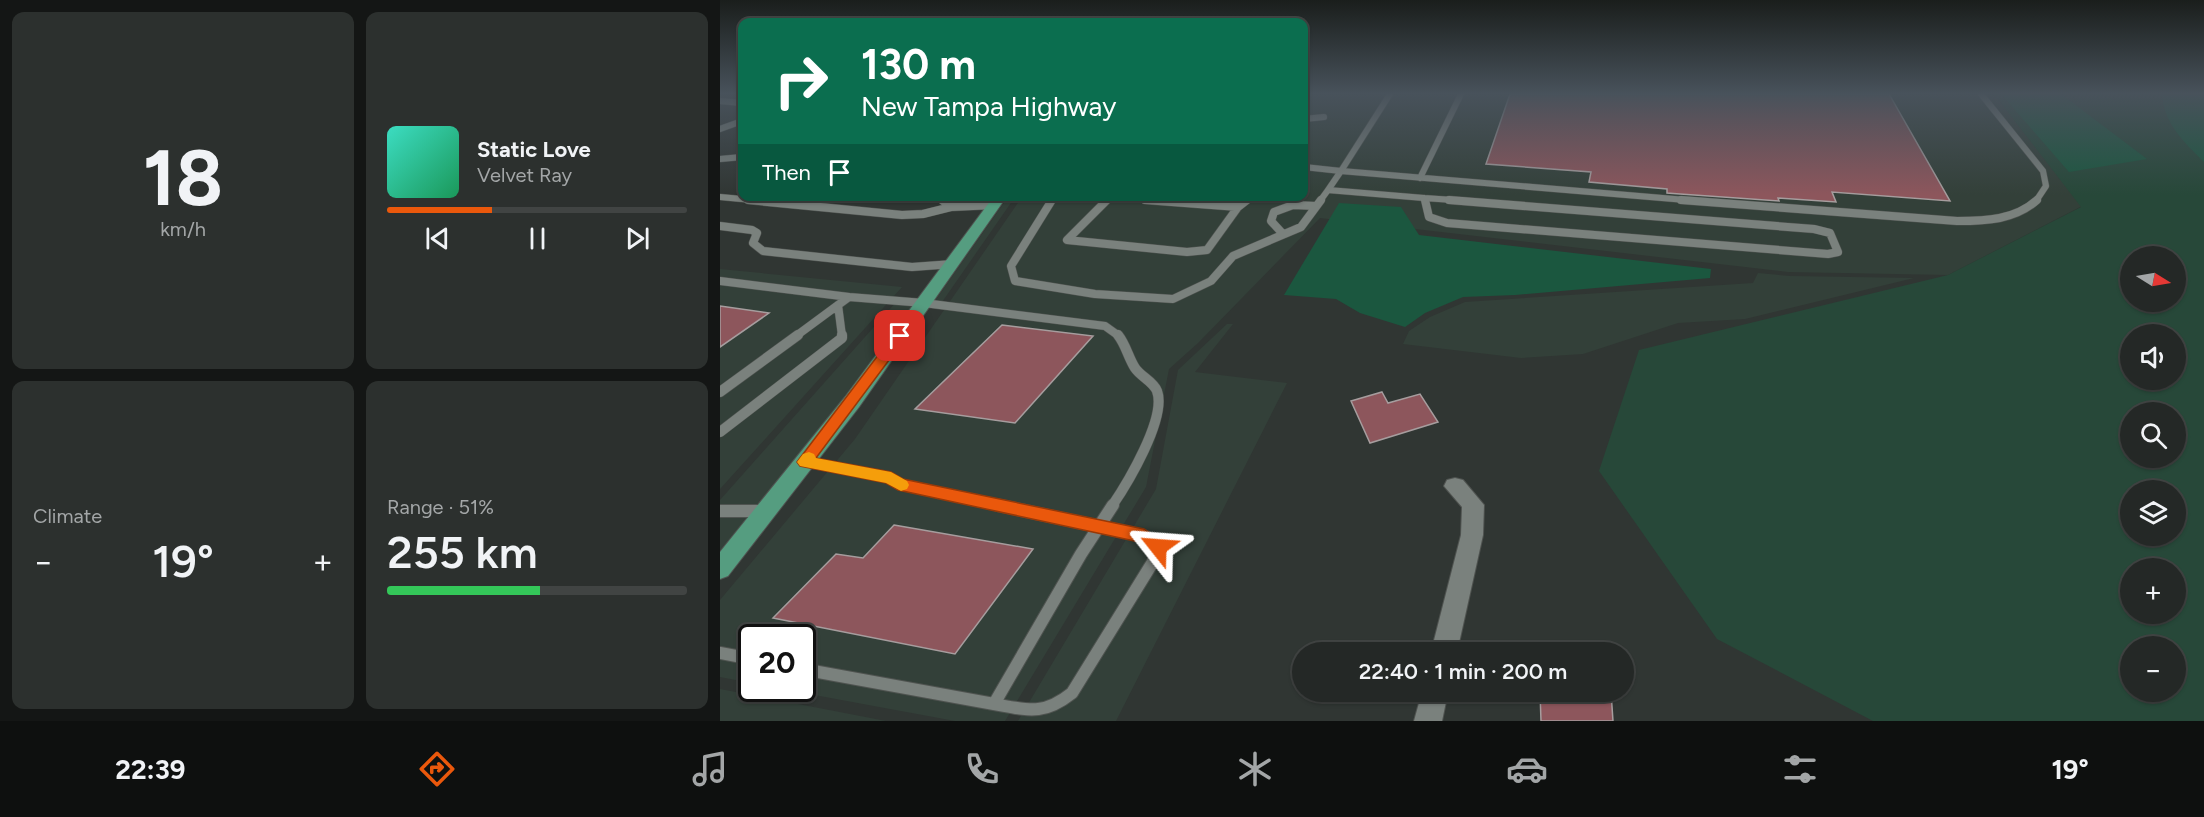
<!DOCTYPE html>
<meta charset="utf-8">
<style>
:root{--surface:#242826;--page:#2c302e;--text:#f1f3f6;--muted:#a3a6a7;--line:#414443;--accent:#ea580c}
body{margin:0;font-family:Figtree,sans-serif;background:var(--page);color:var(--text);height:100vh;display:flex;flex-direction:column;font-size:22px;white-space:nowrap}
*{box-sizing:border-box;margin:0}
p{font-size:20px;color:var(--muted)}
.icon{flex:none;width:33px;height:33px;fill:none;stroke:currentColor;stroke-width:2;stroke-linecap:round;stroke-linejoin:round}
.map{position:relative;flex:1;overflow:hidden}
.panel{display:flex;flex-direction:column;gap:12px;padding:12px;background:#141615;width:720px}
.panel>*{flex:none}
.guide{position:absolute;left:18px;top:18px;width:570px;height:183px;border-radius:12px;box-shadow:0 2px 4px #0004,0 0 0 2px var(--line);background:#0b6e4f;color:#fff;overflow:hidden}
.needle{width:39px;rotate:101deg}
.buttons{position:absolute;left:1400px;top:246px;display:grid;gap:12px}
.buttons a{display:grid;place-items:center;width:66px;height:66px;border-radius:50%;background:var(--surface);box-shadow:0 2px 4px #0004,0 0 0 2px var(--line);font-size:30px}
.speed{position:absolute;left:18px;top:624px;display:flex;gap:12px;font-size:30px;font-weight:700;text-align:center}
.speed>*{display:grid;place-content:center;width:78px;height:78px;border-radius:50%;background:var(--surface);box-shadow:0 2px 4px #0004,0 0 0 2px var(--line);line-height:1}
.speed .limit{border:3px solid #111;border-radius:9px;background:#fff;color:#111}
.pin{position:absolute;display:grid;place-items:center;width:51px;height:51px;color:#fff;margin:-26px;border-radius:12px;box-shadow:0 3px 9px #0006}
.me{position:absolute;width:66px;margin:-33px;rotate:298deg;stroke-linejoin:round;filter:drop-shadow(0 0 4px #0008)}
.turn{display:flex;align-items:center;gap:21px;height:126px;padding:0 24px;font-size:27px}
.turn .icon{width:78px;height:78px;stroke-width:2.5}
.turn b{display:block;font-size:42px;line-height:51px}
.then{display:flex;align-items:center;height:57px;padding:0 24px;background:#0003;gap:12px;font-size:22px}
.big{font-size:45px;font-weight:600;line-height:1.1}
.panel .card{flex:1;display:flex;flex-direction:column;justify-content:center;gap:9px;min-width:0;padding:0 21px;border-radius:12px;background:var(--page)}
.panel .dial{align-items:center;gap:0}
.dial b{font-size:78px;line-height:1}
.song{display:flex;align-items:center;gap:18px}
.cover{width:72px;height:72px;border-radius:9px;background:linear-gradient(135deg,hsl(170 70% 55%),hsl(150 70% 35%))}
.played{height:6px;border-radius:3px;background:linear-gradient(90deg,var(--accent) 35%,var(--line) 35%)}
.keys{display:flex;justify-content:space-around;direction:ltr}
.heat{display:flex;justify-content:space-between;align-items:center;font-size:33px;direction:ltr}
.charge{height:9px;border-radius:4px;background:linear-gradient(90deg,#34c759 51%,var(--line) 0)}
.panel .tiles{flex:1;display:grid;gap:12px;grid-template-columns:repeat(2,1fr)}
.trip{position:absolute;left:572px;top:642px;width:342px;height:60px;border-radius:30px;background:var(--surface);box-shadow:0 2px 4px #0004,0 0 0 2px var(--line);font-weight:600;line-height:60px;text-align:center}
.tabs{display:flex;height:96px;justify-content:space-around;align-items:center;background:#0e100f;color:var(--muted)}
.tabs .icon{width:42px;height:42px}
.tabs .current{color:var(--accent)}
.tabs b{font-size:27px;color:var(--text)}
main{display:flex;flex:1;min-height:0}
.map>svg:first-child{display:block}
.built{fill:#334039}
.green{fill:#274839;fill-rule:evenodd}
.water{fill:#1b573f}
.building{fill:#8d565c;stroke:#a69d9e;stroke-width:1.5}
.lines{fill:none;stroke-linecap:round;stroke-linejoin:round}
.lane-far3-casing{stroke:#4f5350;stroke-width:7}
.lane-far2-casing{stroke:#4f5350;stroke-width:9}
.lane-far1-casing{stroke:#4f5350;stroke-width:11}
.lane-casing{stroke:#4f5350;stroke-width:14}
.street-casing{stroke:#4f5350;stroke-width:2}
.primary-casing{stroke:#4f5350;stroke-width:2}
.lane-far3{stroke:#7a817d;stroke-width:6}
.lane-far2{stroke:#7a817d;stroke-width:8}
.lane-far1{stroke:#7a817d;stroke-width:10}
.lane{stroke:#7a817d;stroke-width:12}
.street{fill:#7a817d;fill-rule:evenodd}
.primary{fill:#559d80;fill-rule:evenodd}
.route{fill:#ea580c;stroke:#983908;stroke-width:1.5}
.slow{fill:#f59e0b}
</style>
<main>
<section class="panel">
<div class="tiles">
<div class="card dial"><b>18</b><p>km/h</p></div>
<div class="card">
<div class="song"><i class="cover"></i><div><b>Static Love</b><p>Velvet Ray</p></div></div>
<div class="played"></div>
<div class="keys"><svg class="icon" aria-label="previous" viewBox="0 0 24 24"><path d="M18 5L8 12l10 7zM5 5v14"/></svg><svg class="icon" aria-label="pause" viewBox="0 0 24 24"><path d="M8 5v14M16 5v14"/></svg><svg class="icon" aria-label="next" viewBox="0 0 24 24"><path d="M6 5l10 7-10 7zM19 5v14"/></svg></div>
</div>
<div class="card"><p>Climate</p>
<div class="heat"><a>−</a><b class="big">19°</b><a>+</a></div>
</div>
<div class="card"><p>Range · 51%</p><b class="big">255 km</b><div class="charge"></div></div>
</div>
</section>
<div class="map">
<svg width="1484" height="721" viewBox="0 0 1484 721">
<rect width="100%" height="100%" fill="#303633"/>
<!-- built -->
<path class="built" d="M584,94H1274L1362,206L1228,275L1068,272L600,218L478,343L449,369L426,487L285,721H235L62,689L82,688V638H32L31,683L0,677V600L135,439L302,197L584,196Z
M288,197H295L220,305H212Z
M0,269L182,287L0,489Z
M1038,273L1070,276L1194,278L1025,319L958,323L863,354L801,358L683,344L689,331L710,317L745,302L1033,283Z
M177,301L194,303L120,402L0,553V500Z
M507,324H513L475,372L567,383L396,721H298L436,489L458,370Z
M0,689L166,721H0Z"/>
<!-- green -->
<path class="green" d="M1274,94H1484V721H1153L997,639L879,471L919,350L1228,275L1361,207ZM1410,256H1455V302H1410ZM1410,334H1455V380H1410ZM1410,412H1455V458H1410ZM1410,490H1455V536H1410ZM1410,568H1455V614H1410ZM1410,646H1455V692H1410Z"/>
<!-- water -->
<path class="water" d="M1281,94H1341L1427,159L1349,172Z
M1442,94H1484V162C1464,142 1444,124 1442,94Z
M619,203L681,207L699,235L991,269L990,278L795,295L743,297L705,313L685,327L640,313L616,299L564,295Z"/>
<!-- building -->
<path class="building" d="M790,94H1169L1230,201L1112,192L1116,202L1058,198L1059,201L960,194L947,193V189L869,182L871,172L766,164Z
M0,306L49,313L0,347Z
M282,325L373,336L295,423L195,409Z
M662,392L668,403L700,394L718,422L650,443L631,401Z
M174,525L313,549L235,654L53,618L116,554L143,558Z
M820,692H891L893,721H821Z"/>
<g class="lines">
<!-- lane-far3 casing -->
<g class="lane-far3-casing">
<path id="lane-far3" d="M670,94L621,171L978,201
M1261,94L1323,171L1326,186L1316,201
M0,101L22,103
M584,119L604,117
M0,129L22,121
M0,159L22,157
M584,167L621,171L608,190
M700,178L741,94
M217,196L224,201
M0,197L43,201
M704,198L748,201
M704,198L705,201
M331,201L334,196
M386,201L390,197L444,201
M525,201L531,196
M600,201L608,190L704,198"/>
</g>
<!-- lane-far2 casing -->
<g class="lane-far2-casing">
<path id="lane-far2" d="M28,200L182,215L203,214L231,207
M222,200L231,207L275,205
M332,200L291,266L295,281L375,294L453,299L491,281L513,256L581,227L601,200
M387,200L347,240L467,252L487,250L518,207
M425,200L518,207
M705,200L709,217L727,223L1108,254L1118,252L1110,233L1094,229L729,200
M961,200L1237,221C1266,221 1295,220 1317,200
M518,207L527,200
M0,226L32,230L37,233L33,243L43,251L192,267L233,264
M563,234L551,221L554,212L573,205L596,206
M0,281L129,297
M76,336L118,305
M122,336L118,305L129,297L204,303L385,326L399,336"/>
</g>
<!-- lane-far1 casing -->
<g class="lane-far1-casing">
<path id="lane-far1" d="M0,392L78,335
M0,432L122,338V335
M85,462L171,478L178,484L284,506
M392,506C407,484 447,418 437,391C433,381 421,377 415,368C408,357 406,345 398,335"/>
</g>
<!-- lane casing -->
<g class="lane-casing">
<path id="lane" d="M0,511H45
M0,653L32,659
M82,669L274,704L361,554L393,505
M274,704C308,710 323,716 352,693L436,557L438,547L424,536L277,505"/>
</g>
<!-- street casing -->
<g class="street-casing">
<path id="street" d="M735,478L743,480L764,505L763,535L737,652H711L741,535L742,507L724,486L727,480Z
M702,692H728L722,721H694Z"/>
</g>
<!-- primary casing -->
<g class="primary-casing">
<path id="primary" d="M274,196H287L139,407L8,576L0,579V552L125,397Z"/>
</g>
<!-- lane-far3 -->
<use href="#lane-far3" class="lane-far3"/>
<!-- lane-far2 -->
<use href="#lane-far2" class="lane-far2"/>
<!-- lane-far1 -->
<use href="#lane-far1" class="lane-far1"/>
<!-- lane -->
<use href="#lane" class="lane"/>
<!-- street -->
<use href="#street" class="street"/>
<!-- primary -->
<use href="#primary" class="primary"/>
</g>
<!-- sky -->
<linearGradient id="sky" x2="0" y2="1"><stop stop-color="#1a1e1c"/><stop offset="0.48" stop-color="#48525b"/><stop offset="1" stop-color="#48525b" stop-opacity="0"/></linearGradient>
<rect width="1484" height="195" fill="url(#sky)"/>
<!-- route -->
<path class="route" d="M180,332L187,336L96,458L171,472L183,479L424,529L444,542L446,547L444,552C433,556 427,549 419,542L178,490L166,483L80,466L77,462L80,458L175,333Z"/>
<!-- slow -->
<path class="slow" d="M89,452L94,454L96,458L171,472L187,481L189,485L187,489L181,491L166,483L80,466L77,462L83,454Z"/>
</svg>
<div class="buttons">
<a><svg class="needle" viewBox="-14 -14 28 28"><path d="M0-13l5 13h-10z" fill="#e53935"/><path d="M0 13l5-13h-10z" fill="#a3a6a7"/></svg></a>
<a><svg class="icon" aria-label="sound" viewBox="0 0 24 24"><path d="M4 9h4l5-4v14l-5-4H4zM17 9q2 3 0 6"/></svg></a>
<a><svg class="icon" aria-label="search" viewBox="0 0 24 24"><circle cx="10" cy="10" r="6"/><path d="M15 15l6 6"/></svg></a>
<a><svg class="icon" aria-label="layers" viewBox="0 0 24 24"><path d="M12 4l9 5-9 5-9-5zM3 14l9 5 9-5"/></svg></a>
<a>+</a>
<a>−</a>
</div>
<div class="speed"><div class="limit">20</div></div>
<div class="pin" style="left:180px;top:336px;background:#d93025"><svg class="icon" aria-label="arrive" viewBox="0 0 24 24"><path d="M6 21V4h12l-3 4 3 4H6"/></svg></div>
<svg class="me" style="left:438px;top:547px" viewBox="-20 -20 40 40"><path d="M0-17L14 15 0 8-14 15z" fill="#ea580c" stroke="#fff" stroke-width="4"/></svg>
<div class="trip">22:40 · 1 min · 200 m</div>
<div class="guide">
<div class="turn"><svg class="icon" aria-label="right" viewBox="0 0 24 24"><path d="M7 20v-9h11M14 6l5 5-5 5"/></svg><div><b>130 m</b>New Tampa Highway</div></div>
<div class="then">Then<svg class="icon" aria-label="arrive" viewBox="0 0 24 24"><path d="M6 21V4h12l-3 4 3 4H6"/></svg></div>
</div>
</div>
</main>
<nav class="tabs">
<b>22:39</b>
<svg class="icon current" aria-label="directions" viewBox="0 0 24 24"><path d="M12 3l9 9-9 9-9-9zM9 14v-3h6M13 9l2 2-2 2"/></svg>
<svg class="icon" aria-label="music" viewBox="0 0 24 24"><path d="M9 18V5l10-2v13"/><circle cx="6" cy="18" r="3"/><circle cx="16" cy="16" r="3"/></svg>
<svg class="icon" aria-label="phone" viewBox="0 0 24 24"><path d="M5 4h4l2 5-3 2q2 4 5 5l2-3 5 2v4C11 20 4 13 5 4z"/></svg>
<svg class="icon" aria-label="climate" viewBox="0 0 24 24"><path d="M12 3v18M4 7l16 10M4 17L20 7"/></svg>
<svg class="icon" aria-label="car" viewBox="0 0 24 24"><path d="M5 17H2v-5l4-1 3-4h7l3 4 3 1v5h-3M9 17h6M6 11h13"/><circle cx="7" cy="17" r="2"/><circle cx="17" cy="17" r="2"/></svg>
<svg class="icon" aria-label="filters" viewBox="0 0 24 24"><path d="M4 7h16M4 17h16"/><circle cx="9" cy="7" r="2"/><circle cx="15" cy="17" r="2"/></svg>
<b>19°</b>
</nav>
